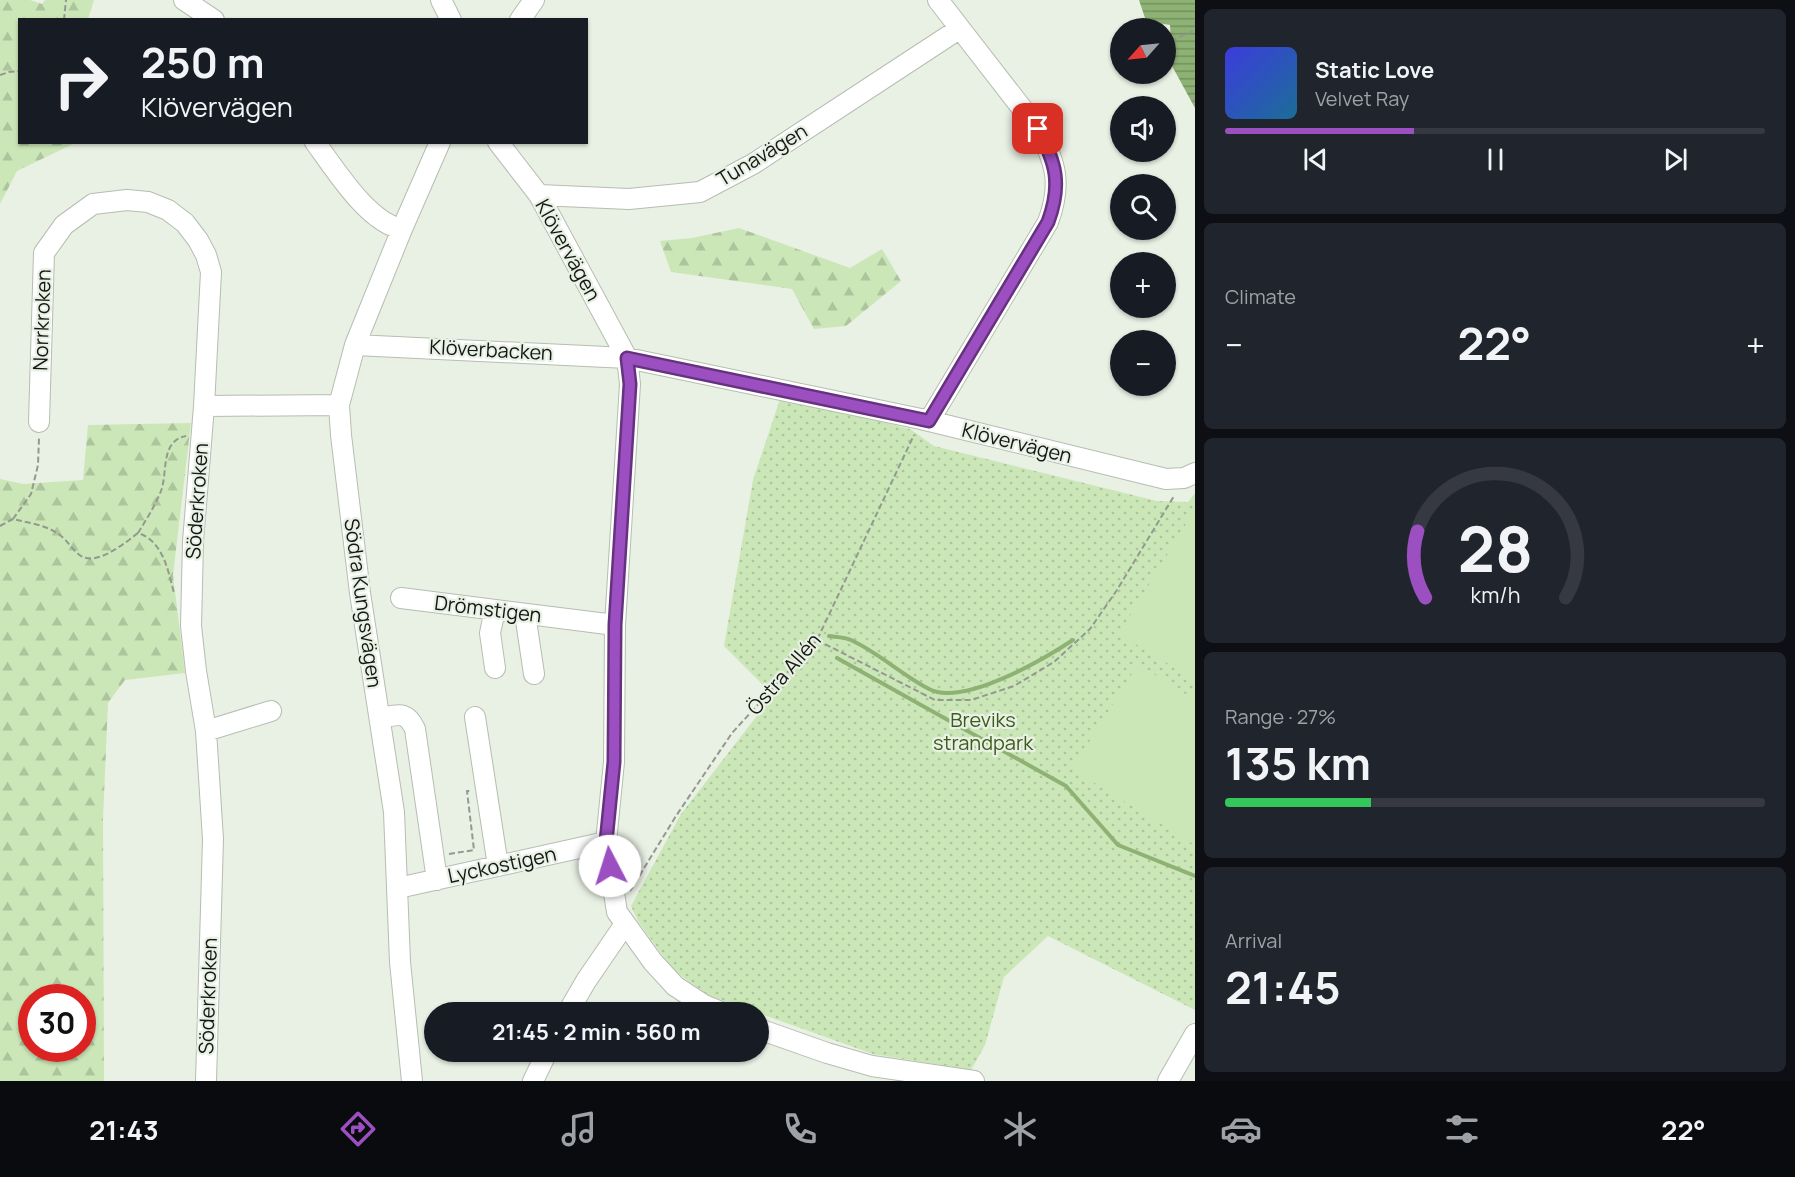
<!DOCTYPE html>
<meta charset="utf-8">
<style>
:root{--surface:#171b24;--page:#20242c;--text:#f1f3f6;--muted:#9ea1a6;--line:#363941;--accent:#9b4fc1}
body{margin:0;font-family:Manrope,sans-serif;background:var(--page);color:var(--text);height:100vh;display:flex;flex-direction:column;font-size:22px;white-space:nowrap}
*{box-sizing:border-box;margin:0}
p{font-size:20px;color:var(--muted)}
.icon{flex:none;width:33px;height:33px;fill:none;stroke:currentColor;stroke-width:2;stroke-linecap:round;stroke-linejoin:round}
.map{position:relative;flex:1;overflow:hidden}
.side{display:flex;flex-direction:column;gap:9px;padding:9px;background:#0d0f14;width:600px}
.side>*{flex:none}
.hud{position:absolute;left:18px;top:18px;width:570px;height:126px;border-radius:0px;box-shadow:0 2px 4px #0004;background:#171b24;color:var(--text);overflow:hidden}
.needle{width:39px;rotate:243deg}
.controls{position:absolute;left:1110px;top:18px;display:grid;gap:12px}
.controls a{display:grid;place-items:center;width:66px;height:66px;border-radius:50%;background:var(--surface);box-shadow:0 2px 4px #0004;font-size:30px}
.speed{position:absolute;left:18px;top:984px;display:flex;gap:12px;font-size:30px;font-weight:700;text-align:center}
.speed>*{display:grid;place-content:center;width:78px;height:78px;border-radius:50%;background:var(--surface);box-shadow:0 2px 4px #0004;line-height:1}
.speed .limit{border:9px solid #d22;background:#fff;color:#111}
.pin{position:absolute;display:grid;place-items:center;width:51px;height:51px;color:#fff;margin:-26px;border-radius:12px;box-shadow:0 3px 9px #0006}
.me{position:absolute;width:66px;margin:-33px;rotate:355deg;stroke-linejoin:round;filter:drop-shadow(0 0 4px #0008)}
.turn{display:flex;align-items:center;gap:21px;height:126px;padding:0 24px;font-size:27px}
.turn .icon{width:78px;height:78px;stroke-width:2.5}
.turn b{display:block;font-size:42px;line-height:51px}
.big{font-size:45px;font-weight:700;line-height:1.1}
.side .tile{flex:1;display:flex;flex-direction:column;justify-content:center;gap:9px;min-width:0;padding:0 21px;border-radius:9px;background:var(--page)}
.side .dial{align-items:center;gap:0}
.dial svg{height:156px;overflow:visible;fill:none;stroke:var(--line);stroke-width:7;stroke-linecap:round;text-anchor:middle}
.dial text{fill:var(--text);stroke:none}
.song{display:flex;align-items:center;gap:18px}
.cover{width:72px;height:72px;border-radius:9px;background:linear-gradient(135deg,hsl(240 70% 55%),hsl(200 70% 35%))}
.played{height:6px;border-radius:3px;background:linear-gradient(90deg,var(--accent) 35%,var(--line) 35%)}
.keys{display:flex;justify-content:space-around;direction:ltr}
.heat{display:flex;justify-content:space-between;align-items:center;font-size:33px;direction:ltr}
.charge{height:9px;border-radius:4px;background:linear-gradient(90deg,#34c759 27%,var(--line) 0)}
.trip{position:absolute;left:424px;top:1002px;width:345px;height:60px;border-radius:30px;background:var(--surface);box-shadow:0 2px 4px #0004;font-weight:700;line-height:60px;text-align:center}
.menu{display:flex;height:96px;justify-content:space-around;align-items:center;background:#090b0e;color:var(--muted)}
.menu .icon{width:42px;height:42px}
.menu .active{color:var(--accent)}
.menu b{font-size:27px;color:var(--text)}
main{display:flex;flex:1;min-height:0}
.map>svg:first-child{display:block}
.forest{fill:url(#forest-firs);fill-rule:evenodd}
.park{fill:url(#park-dots)}
.pitch{fill:#cbe7b8}
.water{fill:url(#water-rules)}
.lines{fill:none;stroke-linecap:round;stroke-linejoin:round}
.stream{stroke:#8eb274;stroke-width:4}
.minor-casing{stroke:#b6bdb1;stroke-width:22}
.path{stroke:#939990;stroke-width:2;stroke-dasharray:6 3;stroke-linecap:butt}
.minor{stroke:#fff;stroke-width:20}
.route-casing{stroke:#65337d;stroke-width:15}
.route{stroke:#9b4fc1;stroke-width:10}
.labels{text-anchor:middle;stroke-width:4.5;stroke-linejoin:round;paint-order:stroke}
.street-label{font-size:20px;fill:#141713;stroke:#e9f0e4}
.park-label{font-size:20px;fill:#3a5c1c;stroke:#e9f0e4}
</style>
<main>
<div class="map">
<svg width="1195" height="1081" viewBox="0 0 1195 1081">
<defs>
<pattern id="forest-firs" width="22" height="20" patternUnits="userSpaceOnUse" patternTransform="scale(1.5)"><rect width="22" height="20" fill="#cbe7b8"/><path d="M5 1l3.5 6h-7zM16 11l3.5 6h-7z" fill="#adc59d"/></pattern>
<pattern id="park-dots" width="8" height="8" patternUnits="userSpaceOnUse" patternTransform="scale(1.5)"><rect width="8" height="8" fill="#cbe7b8"/><path d="M2 2h.1M6 6h.1" fill="none" stroke="#adc59d" stroke-width="1.8" stroke-linecap="round"/></pattern>
<pattern id="water-rules" width="6" height="5" patternUnits="userSpaceOnUse" patternTransform="scale(1.5)"><rect width="6" height="5" fill="#8eb274"/><path d="M0 2.5h6" fill="none" stroke="#73905e"/></pattern>
</defs>
<rect width="100%" height="100%" fill="#e9f0e4"/>
<!-- forest -->
<path class="forest" d="M0,0H30L42,4L45,0H94L88,19L20,20V142L75,143L17,171L0,204Z
M739,228L850,268L882,249L901,281L846,326L814,329L792,289L671,272L660,241L692,238Z
M191,423L173,575L185,673L125,680L108,703L103,819L104,1081H0V479L23,484L83,480L88,425ZM32,998H82V1048H32Z"/>
<!-- park -->
<path class="park" d="M781,396L910,429L934,446L1157,501L1188,502L1195,493V1010L1048,936L1004,977L985,1045L971,1070L873,1054L708,995L673,970L638,921L631,906L681,814L773,695L724,646L753,480Z"/>
<!-- pitch -->
<path class="pitch" d="M1195,509V680L1119,634Z
M1138,664L1195,700V845L1072,769Z"/>
<!-- water -->
<path class="water" d="M1139,0H1195V108L1166,55L1171,41L1170,25L1146,21Z"/>
<g class="lines">
<!-- stream -->
<path class="stream" d="M829,636C836,637 845,637 851,640C879,653 902,675 929,689C963,707 1044,659 1073,640
M837,658L1066,786L1118,845L1195,876"/>
<!-- minor casing -->
<g class="minor-casing">
<path id="minor" d="M184,0L214,20
M441,0L451,20
M520,20L534,0
M315,142C335,169 368,223 402,229
M498,142L539,195L627,358L921,419L1166,479L1184,478L1195,473
M539,195L629,199L700,192L753,164L959,29
M355,345L627,358L630,384L615,625L614,762L606,842L617,912L653,962L675,986L704,1005L721,1012
M929,421L1048,222C1062,184 1056,163 1038,129L938,0
M39,422L44,253L64,225L93,204L127,200L148,202L168,210L185,223L198,240L206,255L211,272L204,406
M401,598L615,625
M495,610L490,633L495,668
M525,614L534,674
M475,717L498,866
M380,718C398,715 406,710 415,729L437,880
M206,731L271,711
M398,888L606,842
M568,1012L586,981L625,924
M759,1029L827,1053L872,1066L974,1081
M206,1081L213,839L206,731L196,671L191,626L193,542L204,406L339,405
M412,1081L400,962L394,812L360,593L341,435L339,405L355,345L402,229L440,142
M533,1081L547,1052
M1168,1081L1195,1034"/>
</g>
<!-- path -->
<path class="path" d="M64,20L66,0
M1171,41L1195,30
M0,75L9,72L20,71
M1192,101L1195,100
M13,519L31,494L38,465L39,438
M0,526L13,519C29,523 48,525 61,536C68,541 73,551 81,556C97,566 125,543 138,533C163,541 168,570 174,593
M138,533C146,520 155,506 161,491C168,472 160,441 186,436
M817,640L935,700H971L1014,686L1054,662L1090,629L1117,590L1174,496
M449,854L474,850L467,791H471
M630,891L676,816L732,733L817,640L914,435"/>
<!-- minor -->
<use href="#minor" class="minor"/>
</g>
<g class="lines">
<!-- route casing -->
<g class="route-casing">
<path id="route" d="M610,866L606,842L614,762L615,625L630,384L627,358L929,421L1048,222C1062,184 1056,163 1038,129"/>
</g>
<!-- route -->
<use href="#route" class="route"/>
</g>
<g class="labels">
<!-- street labels -->
<g class="street-label">
<text transform="translate(762 155) rotate(-31)" y="7">Tunavägen</text>
<text transform="translate(568 250) rotate(61)" y="7">Klövervägen</text>
<text transform="translate(42 320) rotate(-88)" y="7">Norrkroken</text>
<text transform="translate(491 350) rotate(3)" y="7">Klöverbacken</text>
<text transform="translate(1017 443) rotate(14)" y="7">Klövervägen</text>
<text transform="translate(197 501) rotate(-86)" y="7">Söderkroken</text>
<text transform="translate(363 603) rotate(82)" y="7">Södra Kungsvägen</text>
<text transform="translate(488 609) rotate(7)" y="7">Drömstigen</text>
<text transform="translate(784 674) rotate(-49)" y="7">Östra Allén</text>
<text transform="translate(502 865) rotate(-12)" y="7">Lyckostigen</text>
<text transform="translate(208 996) rotate(-88)" y="7">Söderkroken</text>
</g>
<!-- park labels -->
<g class="park-label">
<text x="983" y="727">Breviks<tspan x="983" dy="23">strandpark</tspan></text>
</g>
</g>
</svg>
<div class="controls">
<a><svg class="needle" viewBox="-14 -14 28 28"><path d="M0-13l5 13h-10z" fill="#e53935"/><path d="M0 13l5-13h-10z" fill="#9ea1a6"/></svg></a>
<a><svg class="icon" aria-label="sound" viewBox="0 0 24 24"><path d="M4 9h4l5-4v14l-5-4H4zM17 9q2 3 0 6"/></svg></a>
<a><svg class="icon" aria-label="search" viewBox="0 0 24 24"><circle cx="10" cy="10" r="6"/><path d="M15 15l6 6"/></svg></a>
<a>+</a>
<a>−</a>
</div>
<div class="speed"><div class="limit">30</div></div>
<div class="pin" style="left:1038px;top:129px;background:#d93025"><svg class="icon" aria-label="arrive" viewBox="0 0 24 24"><path d="M6 21V4h12l-3 4 3 4H6"/></svg></div>
<svg class="me" style="left:610px;top:866px" viewBox="-20 -20 40 40"><circle r="19" fill="#fff"/><path d="M0-13L10 11 0 6-10 11z" fill="#9b4fc1"/></svg>
<div class="trip">21:45 · 2 min · 560 m</div>
<div class="hud">
<div class="turn"><svg class="icon" aria-label="right" viewBox="0 0 24 24"><path d="M7 20v-9h11M14 6l5 5-5 5"/></svg><div><b>250 m</b>Klövervägen</div></div>
</div>
</div>
<section class="side">
<div class="tile">
<div class="song"><i class="cover"></i><div><b>Static Love</b><p>Velvet Ray</p></div></div>
<div class="played"></div>
<div class="keys"><svg class="icon" aria-label="previous" viewBox="0 0 24 24"><path d="M18 5L8 12l10 7zM5 5v14"/></svg><svg class="icon" aria-label="pause" viewBox="0 0 24 24"><path d="M8 5v14M16 5v14"/></svg><svg class="icon" aria-label="next" viewBox="0 0 24 24"><path d="M6 5l10 7-10 7zM19 5v14"/></svg></div>
</div>
<div class="tile"><p>Climate</p>
<div class="heat"><a>−</a><b class="big">22°</b><a>+</a></div>
</div>
<div class="tile dial"><svg viewBox="0 0 100 80">
<path d="M14 69A42 42 0 1 1 86 69"/>
<path d="M14 69A42 42 0 0 1 10 35" stroke="#9b4fc1"/>
<text x="50" y="56" font-size="32" font-weight="700">28</text>
<text x="50" y="72" font-size="11">km/h</text>
</svg></div>
<div class="tile"><p>Range · 27%</p><b class="big">135 km</b><div class="charge"></div></div>
<div class="tile"><p>Arrival</p><b class="big">21:45</b></div>
</section>
</main>
<nav class="menu">
<b>21:43</b>
<svg class="icon active" aria-label="directions" viewBox="0 0 24 24"><path d="M12 3l9 9-9 9-9-9zM9 14v-3h6M13 9l2 2-2 2"/></svg>
<svg class="icon" aria-label="music" viewBox="0 0 24 24"><path d="M9 18V5l10-2v13"/><circle cx="6" cy="18" r="3"/><circle cx="16" cy="16" r="3"/></svg>
<svg class="icon" aria-label="phone" viewBox="0 0 24 24"><path d="M5 4h4l2 5-3 2q2 4 5 5l2-3 5 2v4C11 20 4 13 5 4z"/></svg>
<svg class="icon" aria-label="climate" viewBox="0 0 24 24"><path d="M12 3v18M4 7l16 10M4 17L20 7"/></svg>
<svg class="icon" aria-label="car" viewBox="0 0 24 24"><path d="M5 17H2v-5l4-1 3-4h7l3 4 3 1v5h-3M9 17h6M6 11h13"/><circle cx="7" cy="17" r="2"/><circle cx="17" cy="17" r="2"/></svg>
<svg class="icon" aria-label="filters" viewBox="0 0 24 24"><path d="M4 7h16M4 17h16"/><circle cx="9" cy="7" r="2"/><circle cx="15" cy="17" r="2"/></svg>
<b>22°</b>
</nav>
